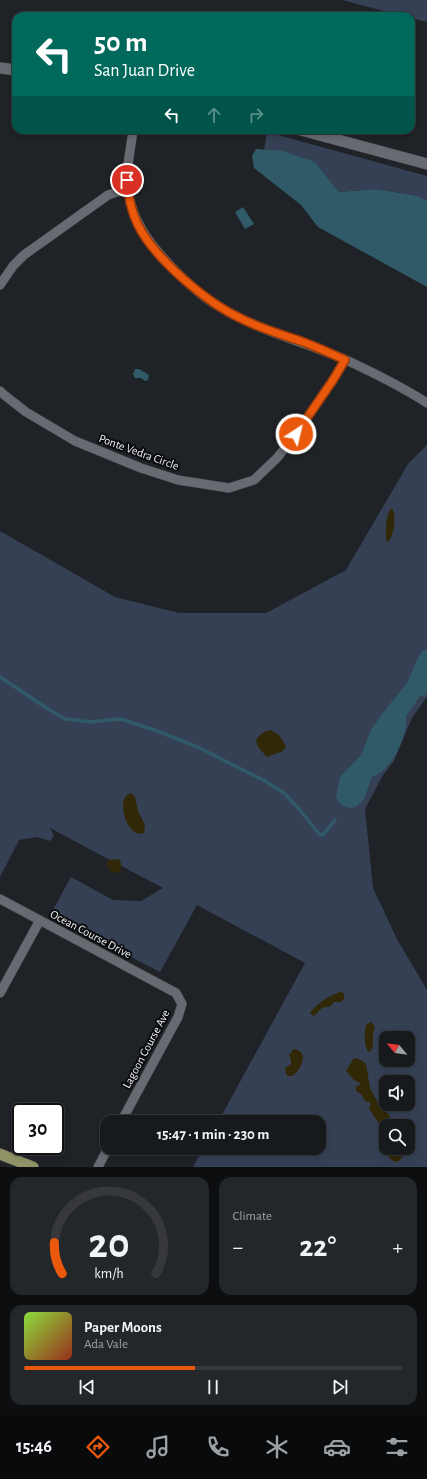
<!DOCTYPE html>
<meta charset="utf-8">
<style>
:root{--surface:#171a1d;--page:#24272a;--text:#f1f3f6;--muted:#9ea1a4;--line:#36383b;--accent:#ea580c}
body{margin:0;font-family:"Alegreya Sans",sans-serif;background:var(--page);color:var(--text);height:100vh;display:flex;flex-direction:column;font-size:15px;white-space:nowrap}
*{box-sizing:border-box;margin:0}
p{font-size:13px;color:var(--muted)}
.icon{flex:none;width:22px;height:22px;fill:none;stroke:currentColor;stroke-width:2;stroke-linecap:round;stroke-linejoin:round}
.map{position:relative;height:1167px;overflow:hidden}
.drawer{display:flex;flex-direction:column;gap:10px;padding:10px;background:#0d0e10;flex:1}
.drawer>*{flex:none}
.guide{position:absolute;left:12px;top:12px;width:403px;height:122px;border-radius:12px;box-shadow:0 2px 6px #0003,0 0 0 1px var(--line);background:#00695c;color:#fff;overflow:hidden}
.needle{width:26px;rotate:299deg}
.buttons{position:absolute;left:379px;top:1031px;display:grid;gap:8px}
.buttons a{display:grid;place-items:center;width:36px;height:36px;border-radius:8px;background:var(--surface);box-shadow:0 2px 6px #0003,0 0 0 1px var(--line);font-size:20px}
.speed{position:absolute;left:12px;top:1103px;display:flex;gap:8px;font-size:20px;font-weight:700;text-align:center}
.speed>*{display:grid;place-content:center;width:52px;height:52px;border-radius:50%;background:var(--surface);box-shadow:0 2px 6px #0003,0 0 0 1px var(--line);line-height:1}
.speed .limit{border:2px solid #111;border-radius:6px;background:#fff;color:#111}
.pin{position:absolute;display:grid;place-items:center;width:34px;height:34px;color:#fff;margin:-17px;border:2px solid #fff;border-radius:50%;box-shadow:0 1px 4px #0007}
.me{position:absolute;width:44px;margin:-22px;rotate:35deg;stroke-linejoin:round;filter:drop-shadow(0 0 3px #0008)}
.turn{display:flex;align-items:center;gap:14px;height:84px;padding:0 16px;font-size:18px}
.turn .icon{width:52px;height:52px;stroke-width:2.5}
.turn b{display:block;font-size:28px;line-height:34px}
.lanes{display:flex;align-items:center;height:38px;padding:0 16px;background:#0003;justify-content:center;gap:20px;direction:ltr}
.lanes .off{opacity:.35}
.big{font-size:30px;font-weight:700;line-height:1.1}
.drawer .widget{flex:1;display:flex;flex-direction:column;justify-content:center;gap:6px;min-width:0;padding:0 14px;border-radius:12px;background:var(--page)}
.drawer .dial{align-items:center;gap:0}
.dial svg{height:104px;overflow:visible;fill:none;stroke:var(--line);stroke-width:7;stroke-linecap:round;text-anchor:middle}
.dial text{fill:var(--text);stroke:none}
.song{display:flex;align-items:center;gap:12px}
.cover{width:48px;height:48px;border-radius:6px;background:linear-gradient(135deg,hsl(90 70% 55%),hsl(10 70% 35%))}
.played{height:4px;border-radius:2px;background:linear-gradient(90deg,var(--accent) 45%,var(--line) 45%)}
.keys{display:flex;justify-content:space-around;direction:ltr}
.heat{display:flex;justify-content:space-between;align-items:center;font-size:22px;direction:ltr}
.drawer .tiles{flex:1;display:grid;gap:10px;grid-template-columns:1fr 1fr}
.widget:last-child{grid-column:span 2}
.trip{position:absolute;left:100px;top:1115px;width:226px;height:40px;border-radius:12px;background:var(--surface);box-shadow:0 2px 6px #0003,0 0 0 1px var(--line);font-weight:700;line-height:40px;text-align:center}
.tabs{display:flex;height:64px;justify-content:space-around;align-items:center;background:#090a0c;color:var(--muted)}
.tabs .icon{width:28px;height:28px}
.tabs .on{color:var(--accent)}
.tabs b{font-size:18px;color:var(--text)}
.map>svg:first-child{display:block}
.green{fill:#354055;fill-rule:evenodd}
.sand{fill:#312807}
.water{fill:#305a67}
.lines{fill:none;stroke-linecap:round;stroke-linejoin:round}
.stream{stroke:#305a67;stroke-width:3.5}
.minor-casing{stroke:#3c3e42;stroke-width:10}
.tertiary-casing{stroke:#3c3e42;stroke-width:12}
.primary-casing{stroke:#3c3e42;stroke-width:12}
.minor{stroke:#676a70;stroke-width:9}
.tertiary{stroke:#676a70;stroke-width:11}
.primary{stroke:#8f9366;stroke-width:11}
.route-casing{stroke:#983908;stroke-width:10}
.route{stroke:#ea580c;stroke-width:7}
.labels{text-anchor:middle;stroke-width:4;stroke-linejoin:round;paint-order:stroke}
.street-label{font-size:12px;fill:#eff1f5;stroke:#0a0b0d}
</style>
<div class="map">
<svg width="427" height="1167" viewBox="0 0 427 1167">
<rect width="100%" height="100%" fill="#1f2227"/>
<!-- green -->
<path class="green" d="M342,0H427V22L411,18V16H403Z
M267,132L427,176V201L418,196L376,189L339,192L315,162L264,150Z
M427,445V697L412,718L394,761L383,775L365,809L373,888L397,939L427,990V1167H193L203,1148H319V1122H218L305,963L197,905L160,972L50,915L71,877L113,900L141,901L163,888L50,828L54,836L50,841L37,837L19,840L0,877V531L115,597L179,613H266L346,570L408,464ZM386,1038H408V1060H386ZM386,1082H408V1104H386ZM386,1126H408V1148H386Z"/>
<!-- sand -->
<path class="sand" d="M392,508C397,515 394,536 388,542L386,540C386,531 385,514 392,508Z
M271,730L279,735L286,746L283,751L267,757L258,747L256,741C258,735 264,731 271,730Z
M131,793L135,797L138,811L145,825L144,833C127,840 114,797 131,793Z
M119,859L121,863V869L117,873L111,872L107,865L108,860Z
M340,992H342L344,994V999L341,1002H334L331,1006L322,1008L314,1016L312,1015L310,1013C317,1003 329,996 340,992Z
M371,1022L375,1026L373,1034V1045L371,1051L368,1052C364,1045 364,1033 366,1025Z
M294,1049C310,1052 301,1069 293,1076H288L286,1074L285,1068L291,1064V1060L289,1055Z
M356,1058L364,1062L366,1064L370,1088L378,1103L390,1116L391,1126H386V1142L381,1136C382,1124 376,1120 369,1109L371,1103L365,1101L361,1094L356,1091V1086L360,1085V1083L354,1080L346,1071L353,1059Z
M388,1148H401L403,1153L402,1158L397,1162L393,1161L387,1155Z"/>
<!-- water -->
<path class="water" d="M256,149L282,151L315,162L339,192L376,189L418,196L427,201V287L318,227L301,205L254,168L252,156Z
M243,207L254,224L245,229L235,212Z
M135,369H139L149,375L148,380L145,381L141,378H135L133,374Z
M427,649V692L424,697L421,695L406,716C408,736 392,770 372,777L364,799L356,807L350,808L343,806L338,801L336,796L340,777L361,755L371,730L382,714L407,683L416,662L422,651Z"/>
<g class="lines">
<!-- stream -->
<path class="stream" d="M0,677L48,709L65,719L90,722L120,719L152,729L200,748L231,764L265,781L284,793L299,809L319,834L323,835L335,820"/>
<!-- minor casing -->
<g class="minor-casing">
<path id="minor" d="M133,130C131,148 125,172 128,190C132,220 148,242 168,263C183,279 199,295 218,306C257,330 302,341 344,359C372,372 401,386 427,403
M0,285L13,266L24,255L108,195L117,192L128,190
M0,391L3,394L26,412L75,441L141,468L178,480L229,488L254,480L277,458L296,434L333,380L345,360
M0,899L176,993L182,1004L178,1017L121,1122
M0,993L40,920
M98,1167L108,1148"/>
</g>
<!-- tertiary casing -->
<g class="tertiary-casing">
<path id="tertiary" d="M0,68L16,70
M301,130L427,164"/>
</g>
<!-- primary casing -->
<g class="primary-casing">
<path id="primary" d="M0,1154L33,1167"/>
</g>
<!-- minor -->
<use href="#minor" class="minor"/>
<!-- tertiary -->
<use href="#tertiary" class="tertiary"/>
<!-- primary -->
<use href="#primary" class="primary"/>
</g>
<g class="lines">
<!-- route casing -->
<g class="route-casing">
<path id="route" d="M127,180C128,195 131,211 138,225C155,259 206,302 240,318C261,329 284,335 306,343C319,348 332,354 345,360L333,380L296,434"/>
</g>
<!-- route -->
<use href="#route" class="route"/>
</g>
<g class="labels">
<!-- street labels -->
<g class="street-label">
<text transform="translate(139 452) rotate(20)" y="4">Ponte Vedra Circle</text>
<text transform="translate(91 934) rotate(28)" y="4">Ocean Course Drive</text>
<text transform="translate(146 1049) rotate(-62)" y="4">Lagoon Course Ave</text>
</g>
</g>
</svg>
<div class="buttons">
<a><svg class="needle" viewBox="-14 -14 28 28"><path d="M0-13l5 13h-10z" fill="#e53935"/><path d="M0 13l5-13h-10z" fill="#9ea1a4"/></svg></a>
<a><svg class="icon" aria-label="sound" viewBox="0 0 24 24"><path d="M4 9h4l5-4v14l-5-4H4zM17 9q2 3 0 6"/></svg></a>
<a><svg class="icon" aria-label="search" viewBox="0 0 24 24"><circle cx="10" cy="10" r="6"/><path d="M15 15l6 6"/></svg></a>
</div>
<div class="speed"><div class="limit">30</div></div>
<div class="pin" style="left:127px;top:180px;background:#d93025"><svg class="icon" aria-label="arrive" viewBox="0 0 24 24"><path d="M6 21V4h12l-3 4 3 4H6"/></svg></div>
<svg class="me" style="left:296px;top:434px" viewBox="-20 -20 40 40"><circle r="17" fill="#ea580c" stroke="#fff" stroke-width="3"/><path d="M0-11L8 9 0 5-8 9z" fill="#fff"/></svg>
<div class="trip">15:47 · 1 min · 230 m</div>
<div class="guide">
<div class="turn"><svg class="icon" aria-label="left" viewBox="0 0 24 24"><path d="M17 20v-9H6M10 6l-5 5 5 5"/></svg><div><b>50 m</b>San Juan Drive</div></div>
<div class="lanes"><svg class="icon" aria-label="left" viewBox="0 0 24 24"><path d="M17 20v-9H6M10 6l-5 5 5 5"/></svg><svg class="icon off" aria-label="ahead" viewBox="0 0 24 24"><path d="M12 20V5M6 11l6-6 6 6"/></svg><svg class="icon off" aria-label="right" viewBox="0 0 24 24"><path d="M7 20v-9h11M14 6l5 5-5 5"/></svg></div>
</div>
</div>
<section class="drawer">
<div class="tiles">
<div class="widget dial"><svg viewBox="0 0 100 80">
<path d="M14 69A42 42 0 1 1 86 69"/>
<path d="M14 69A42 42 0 0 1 8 45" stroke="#ea580c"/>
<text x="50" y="56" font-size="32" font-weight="700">20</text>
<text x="50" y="72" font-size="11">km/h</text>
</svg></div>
<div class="widget"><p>Climate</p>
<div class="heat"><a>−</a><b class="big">22°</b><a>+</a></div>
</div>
<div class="widget">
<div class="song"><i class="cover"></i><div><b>Paper Moons</b><p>Ada Vale</p></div></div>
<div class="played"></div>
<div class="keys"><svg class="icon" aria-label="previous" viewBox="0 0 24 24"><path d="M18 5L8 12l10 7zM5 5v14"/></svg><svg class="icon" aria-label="pause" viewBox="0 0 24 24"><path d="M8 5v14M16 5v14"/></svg><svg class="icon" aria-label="next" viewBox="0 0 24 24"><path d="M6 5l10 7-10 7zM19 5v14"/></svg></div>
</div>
</div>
</section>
<nav class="tabs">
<b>15:46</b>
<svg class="icon on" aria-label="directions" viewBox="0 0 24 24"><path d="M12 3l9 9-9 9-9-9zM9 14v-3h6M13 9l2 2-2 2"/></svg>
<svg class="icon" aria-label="music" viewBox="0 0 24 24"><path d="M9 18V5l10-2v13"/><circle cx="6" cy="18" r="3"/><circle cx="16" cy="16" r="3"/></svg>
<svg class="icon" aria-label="phone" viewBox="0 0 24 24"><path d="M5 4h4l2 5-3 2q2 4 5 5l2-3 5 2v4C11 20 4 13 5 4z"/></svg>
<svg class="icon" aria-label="climate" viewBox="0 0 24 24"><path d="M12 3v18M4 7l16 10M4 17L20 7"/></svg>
<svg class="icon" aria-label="car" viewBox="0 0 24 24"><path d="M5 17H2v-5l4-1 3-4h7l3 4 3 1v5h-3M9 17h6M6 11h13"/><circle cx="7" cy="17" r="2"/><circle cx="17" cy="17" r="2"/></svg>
<svg class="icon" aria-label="filters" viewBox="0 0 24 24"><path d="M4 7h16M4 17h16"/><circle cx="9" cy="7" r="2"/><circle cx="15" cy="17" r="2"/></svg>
</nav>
